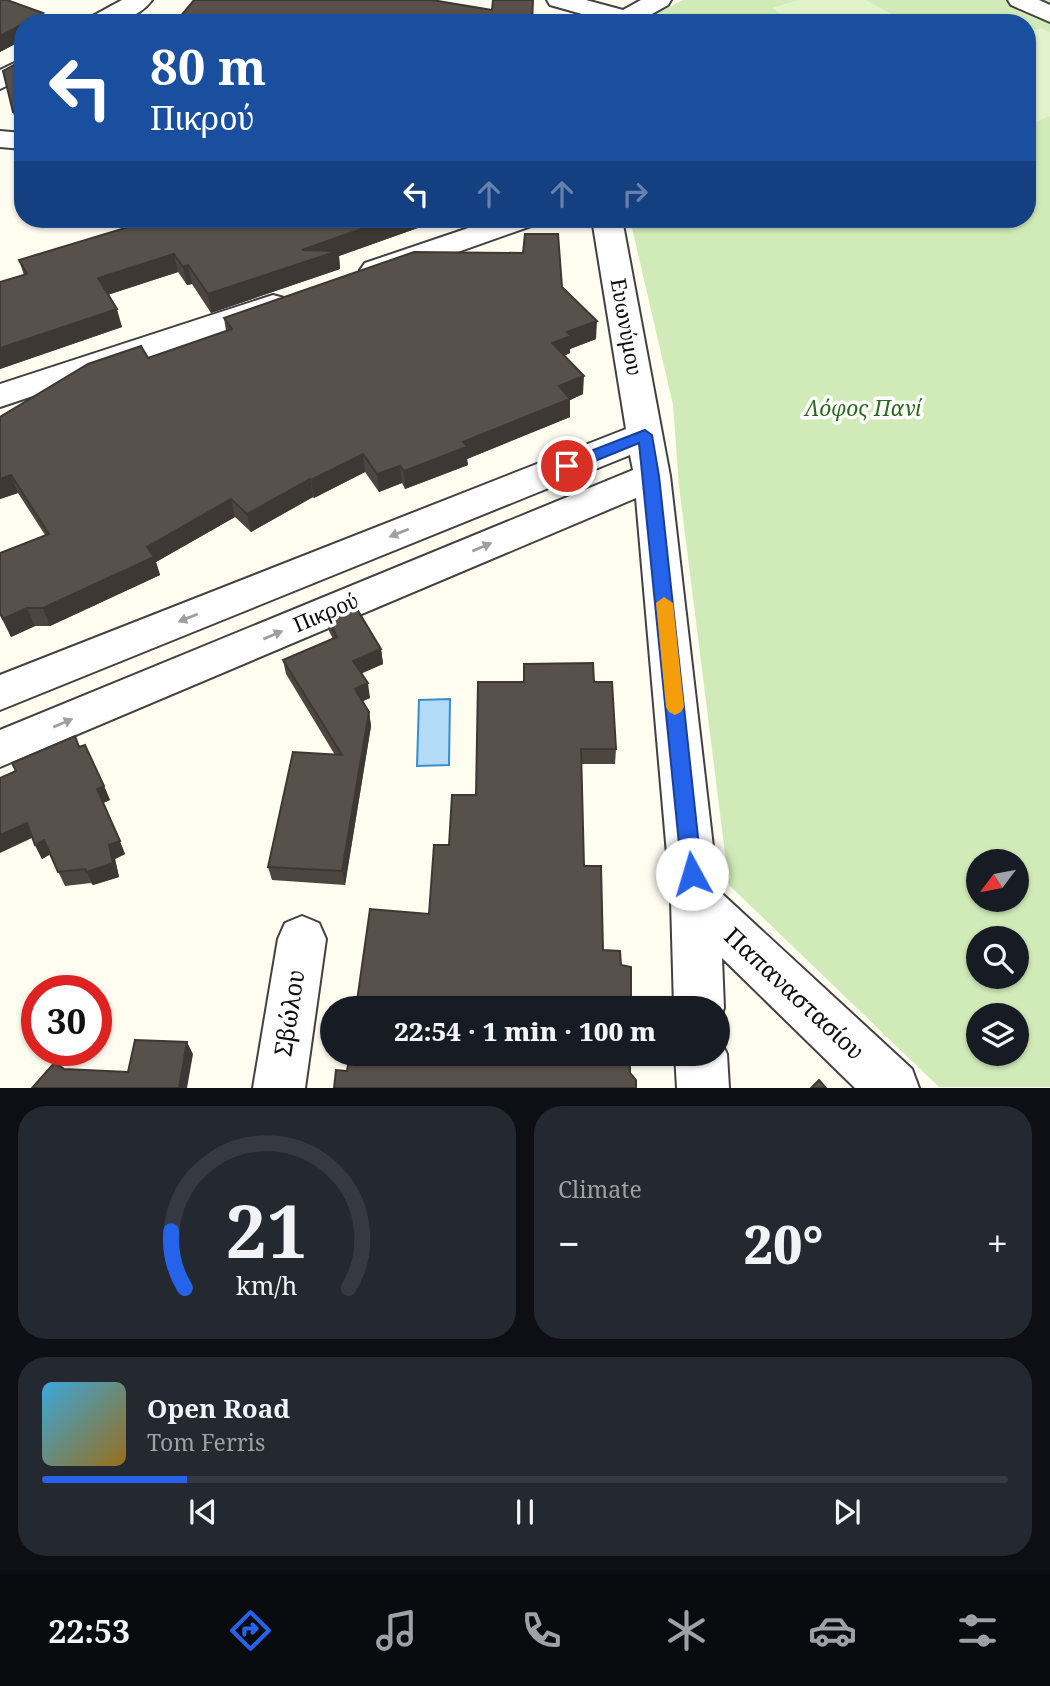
<!DOCTYPE html>
<meta charset="utf-8">
<style>
:root{--surface:#171b24;--page:#242831;--text:#f1f3f6;--muted:#9ea1a6;--line:#363941;--accent:#2563eb}
body{margin:0;font-family:"Noto Serif",serif;background:var(--page);color:var(--text);height:100vh;display:flex;flex-direction:column;font-size:26px;white-space:nowrap}
*{box-sizing:border-box;margin:0}
p{font-size:23px;color:var(--muted)}
.icon{flex:none;width:38px;height:38px;fill:none;stroke:currentColor;stroke-width:2;stroke-linecap:round;stroke-linejoin:round}
.map{position:relative;height:1088px;overflow:hidden}
.side{display:flex;flex-direction:column;gap:18px;padding:18px;background:#0d0f14;flex:1}
.side>*{flex:none}
.banner{position:absolute;left:14px;top:14px;width:1022px;height:214px;border-radius:28px;box-shadow:0 2px 5px #0004;background:#1a4fa0;color:#fff;overflow:hidden}
.needle{width:46px;rotate:238deg}
.buttons{position:absolute;left:966px;top:849px;display:grid;gap:14px}
.buttons a{display:grid;place-items:center;width:63px;height:63px;border-radius:50%;background:var(--surface);box-shadow:0 2px 5px #0004;font-size:35px}
.speed{position:absolute;left:21px;top:975px;display:flex;gap:14px;font-size:35px;font-weight:700;text-align:center}
.speed>*{display:grid;place-content:center;width:91px;height:91px;border-radius:50%;background:var(--surface);box-shadow:0 2px 5px #0004;line-height:1}
.speed .limit{border:10px solid #d22;background:#fff;color:#111}
.pin{position:absolute;display:grid;place-items:center;width:60px;height:60px;color:#fff;margin:-30px;border:4px solid #fff;border-radius:50%;box-shadow:0 2px 7px #0007}
.me{position:absolute;width:77px;margin:-38px;rotate:354deg;stroke-linejoin:round;filter:drop-shadow(0 0 5px #0008)}
.turn{display:flex;align-items:center;gap:24px;height:147px;padding:0 21px;font-size:32px}
.turn .icon{width:91px;height:91px;stroke-width:2.5}
.turn b{display:block;font-size:49px;line-height:60px}
.lanes{display:flex;align-items:center;height:66px;padding:0 21px;background:#0003;justify-content:center;gap:35px;direction:ltr}
.lanes .off{opacity:.35}
.big{font-size:52px;font-weight:800;line-height:1.1}
.side .widget{flex:1;display:flex;flex-direction:column;justify-content:center;gap:10px;min-width:0;padding:0 24px;border-radius:28px;background:var(--page)}
.side .dial{align-items:center;gap:0}
.dial svg{height:182px;overflow:visible;fill:none;stroke:var(--line);stroke-width:7;stroke-linecap:round;text-anchor:middle}
.dial text{fill:var(--text);stroke:none}
.song{display:flex;align-items:center;gap:21px}
.cover{width:84px;height:84px;border-radius:10px;background:linear-gradient(135deg,hsl(200 70% 55%),hsl(40 70% 35%))}
.played{height:7px;border-radius:4px;background:linear-gradient(90deg,var(--accent) 15%,var(--line) 15%)}
.keys{display:flex;justify-content:space-around;direction:ltr}
.heat{display:flex;justify-content:space-between;align-items:center;font-size:38px;direction:ltr}
.side .tiles{flex:1;display:grid;gap:18px;grid-template-columns:1fr 1fr}
.widget:last-child{grid-column:span 2}
.trip{position:absolute;left:320px;top:996px;width:410px;height:70px;border-radius:35px;background:var(--surface);box-shadow:0 2px 5px #0004;font-weight:800;line-height:70px;text-align:center}
.tabs{display:flex;height:112px;justify-content:space-around;align-items:center;background:#090b0e;color:var(--muted)}
.tabs .icon{width:49px;height:49px}
.tabs .on{color:var(--accent)}
.tabs b{font-size:32px;color:var(--text)}
.map>svg:first-child{display:block}
.green{fill:#d0ebb8;fill-rule:evenodd}
.pitch{fill:#e2f2ca}
.water{fill:#b3dbf8;stroke:#388dd1;stroke-width:2}
.lines{fill:none;stroke-linecap:round;stroke-linejoin:round}
.street-casing{stroke:#414141;stroke-width:4}
.street{fill:#fff;fill-rule:evenodd}
.wall{fill:#4c4540}
.shaded-wall{fill:#3e3834}
.building{fill:#58504a;stroke:#3e3834;stroke-width:2}
.oneway{fill:#9f9f9f}
.route{fill:#2563eb;stroke:#184099;stroke-width:2}
.slow{fill:#f59e0b}
.labels{text-anchor:middle;stroke-width:7;stroke-linejoin:round;paint-order:stroke}
.street-label{font-size:21px;fill:#0e0e0e;stroke:#fff}
.park-label{font-size:21px;font-style:italic;fill:#29691c;stroke:#fff}
.near-street-label{font-size:24px;fill:#0e0e0e;stroke:#fff}
</style>
<div class="map">
<svg width="1050" height="1088" viewBox="0 0 1050 1088">
<rect width="100%" height="100%" fill="#fffdf0"/>
<!-- green -->
<path class="green" d="M683,0H1050V1087H939L729,885L679,486L673,405L630,219H1027V23H637ZM978,861H1017V900H978ZM978,938H1017V976H978ZM978,1015H1017V1054H978Z"/>
<!-- pitch -->
<path class="pitch" d="M798,0H866L907,23H796L772,8Z
M1041,28L1050,32V116L1027,126V33Z"/>
<!-- water -->
<path class="water" d="M450,699L449,765L417,766L419,700Z"/>
<g class="lines">
<!-- street casing -->
<g class="street-casing">
<path id="street" d="M122,0H152C137,21 109,23 86,23L89,18Z
M547,0H586L623,10L641,0H671L668,5L636,23H606L607,21L550,5Z
M1008,0H1039L1050,5V22L1011,5Z
M23,59V78L0,89V70Z
M0,131L23,133V149L0,147Z
M495,219H538L534,225L387,277L376,279L365,277L360,270L365,263Z
M592,219H622L670,476L718,890L912,1069L919,1088H855L722,958L724,1008L718,1024V1008H674L671,900L636,498L0,767V730L633,470L630,455L0,710V675L626,429Z
M273,295L284,298L289,305L284,312L0,407V384Z
M302,916L319,923L326,939L305,1088H253L278,939L285,923Z
M718,1035L727,1054L729,1088H677L675,1054H718Z"/>
</g>
<!-- street -->
<use href="#street" class="street"/>
</g>
<!-- wall -->
<path class="wall" d="M0,0L23,23V40H22L23,149L13,112L21,61L20,41L0,52Z
M194,0L533,23H175Z
M35,219H443L339,256L340,269L211,313L192,284L187,285L178,272L108,295L122,327L0,369V282L24,275L19,260L124,228Z
M562,287L596,339L570,349V353L564,356L583,394L570,400V417L467,459L468,465L405,489L402,483L379,492L365,472L314,498L313,497L251,532L235,517L156,562L160,575L50,626H35L11,637L0,615V553L45,535L18,493L0,499V417L148,358L226,331L224,318Z
M327,616L381,649L383,664L361,673L370,698L362,701L369,712L371,726L345,885L272,880L268,867L335,755L286,674L283,660L333,639L329,631Z
M594,682L616,749L615,764H581L584,866L603,950L621,965L429,914L449,845L476,795Z
M75,736L80,747L104,786L110,800L103,803L125,854L115,859L119,877L93,885L91,883L65,886L50,854L42,859L35,845L16,771Z"/>
<!-- shaded-wall -->
<path class="shaded-wall" d="M43,13L46,23H25Z
M23,24V40L0,52V36Z
M390,219H443L339,256L340,269L211,313L208,294L302,250Z
M174,254L178,272L103,296L98,278Z
M188,265L192,284L187,285L183,267Z
M117,309L122,327L0,369V348Z
M597,321L596,339L570,349V353L551,361L552,343L567,332Z
M584,376L583,394L570,400V417L467,459L468,465L405,489L404,471L463,442L559,386Z
M363,454L365,472L314,498L311,480Z
M400,466L402,483L379,492L377,474Z
M11,475L18,493L0,499V479Z
M310,479L313,497L251,532L247,514Z
M231,499L235,517L156,562L160,575L50,626L43,608L147,547Z
M27,608L35,626L11,637L3,619Z
M381,649L383,664L356,676L353,661Z
M368,683L370,698L357,704L355,689Z
M369,712L371,726L345,885L342,871Z
M104,786L110,800L103,803L97,789Z
M27,823L34,837L0,853V835Z
M44,840L51,854L42,859L35,845Z
M120,841L125,854L115,859L119,877L93,885L87,872L109,845Z
M187,1042L193,1054L187,1088H179Z"/>
<!-- building -->
<path class="building" d="M0,0H7L43,13L25,23H23V24L0,36Z
M194,0H432L492,10L493,0H533L532,23H251L230,19L229,23H175Z
M20,40H23V149L19,133L20,115L13,112L3,71L21,61Z
M155,219H390L302,250L338,251L208,294L188,265L183,267L174,254L98,278L117,309L0,348V282L27,274L19,260Z
M525,234H558L562,287L597,321L567,332L571,336L552,343L584,376L559,386L570,399L463,442L467,447L404,471L400,466L377,474L363,454L311,480L310,479L247,514L231,499L147,547L154,557L43,608H27L3,619L0,613V553L49,534L11,475L0,479V417L88,364L141,346L148,358L232,329L224,318L414,252L523,253Z
M354,604L381,649L353,661L368,683L355,689L369,712L342,871L268,867L293,752L342,755L283,660L337,637L327,616Z
M593,663L594,682H612L616,749H581L584,866H601L603,950L620,951L621,965L631,967V1008H356L370,909L429,914L434,845H449L452,795H476L478,682H524V664Z
M75,736L79,747L85,745L104,786L97,789L120,841L109,845L113,863L87,872L85,869L58,872L44,840L35,845L27,823L0,835V778L16,771L12,763Z
M135,1040L187,1042L179,1088H32L55,1062L64,1069L128,1072Z
M350,1054H630V1073L636,1080V1088H334L336,1070L347,1071Z
M819,1080L826,1088H811Z"/>
<!-- one-way arrows -->
<defs><path id="oneway-solid" d="M-6-.8H1V-3.2L6.5 0L1 3.2V.8H-6Z" transform="scale(1.75)"/></defs>
<g class="oneway">
<use href="#oneway-solid" transform="translate(399 533) rotate(158)"/>
<use href="#oneway-solid" transform="translate(482 547) rotate(-23)"/>
<use href="#oneway-solid" transform="translate(188 618) rotate(158)"/>
<use href="#oneway-solid" transform="translate(273 635) rotate(-23)"/>
<use href="#oneway-solid" transform="translate(63 723) rotate(-23)"/>
</g>
<!-- route -->
<path class="route" d="M645,430L652,435L659,476L702,874L699,880L692,882L685,880L682,874L639,443L573,470L567,471L560,466L562,462Z"/>
<!-- slow -->
<path class="slow" d="M664,597L673,603L684,707L681,712L675,715L669,712L666,707L656,603Z"/>
<g class="labels">
<!-- street labels -->
<g class="street-label">
<text transform="translate(626 327) rotate(80)" y="7">Ευωνύμου</text>
<text transform="translate(326 613) rotate(-23)" y="7">Πικρού</text>
</g>
<!-- park labels -->
<g class="park-label">
<text x="863" y="416">Λόφος Πανί</text>
</g>
<!-- near-street labels -->
<g class="near-street-label">
<text transform="translate(794 994) rotate(43)" y="8">Παπαναστασίου</text>
<text transform="translate(290 1013) rotate(-81)" y="8">Σβώλου</text>
</g>
</g>
</svg>
<div class="buttons">
<a><svg class="needle" viewBox="-14 -14 28 28"><path d="M0-13l5 13h-10z" fill="#e53935"/><path d="M0 13l5-13h-10z" fill="#9ea1a6"/></svg></a>
<a><svg class="icon" aria-label="search" viewBox="0 0 24 24"><circle cx="10" cy="10" r="6"/><path d="M15 15l6 6"/></svg></a>
<a><svg class="icon" aria-label="layers" viewBox="0 0 24 24"><path d="M12 4l9 5-9 5-9-5zM3 14l9 5 9-5"/></svg></a>
</div>
<div class="speed"><div class="limit">30</div></div>
<div class="pin" style="left:567px;top:466px;background:#d93025"><svg class="icon" aria-label="arrive" viewBox="0 0 24 24"><path d="M6 21V4h12l-3 4 3 4H6"/></svg></div>
<svg class="me" style="left:692px;top:874px" viewBox="-20 -20 40 40"><circle r="19" fill="#fff"/><path d="M0-13L10 11 0 6-10 11z" fill="#2563eb"/></svg>
<div class="trip">22:54 · 1 min · 100 m</div>
<div class="banner">
<div class="turn"><svg class="icon" aria-label="left" viewBox="0 0 24 24"><path d="M17 20v-9H6M10 6l-5 5 5 5"/></svg><div><b>80 m</b>Πικρού</div></div>
<div class="lanes"><svg class="icon" aria-label="left" viewBox="0 0 24 24"><path d="M17 20v-9H6M10 6l-5 5 5 5"/></svg><svg class="icon off" aria-label="ahead" viewBox="0 0 24 24"><path d="M12 20V5M6 11l6-6 6 6"/></svg><svg class="icon off" aria-label="ahead" viewBox="0 0 24 24"><path d="M12 20V5M6 11l6-6 6 6"/></svg><svg class="icon off" aria-label="right" viewBox="0 0 24 24"><path d="M7 20v-9h11M14 6l5 5-5 5"/></svg></div>
</div>
</div>
<section class="side">
<div class="tiles">
<div class="widget dial"><svg viewBox="0 0 100 80">
<path d="M14 69A42 42 0 1 1 86 69"/>
<path d="M14 69A42 42 0 0 1 8 44" stroke="#2563eb"/>
<text x="50" y="56" font-size="32" font-weight="700">21</text>
<text x="50" y="72" font-size="11">km/h</text>
</svg></div>
<div class="widget"><p>Climate</p>
<div class="heat"><a>−</a><b class="big">20°</b><a>+</a></div>
</div>
<div class="widget">
<div class="song"><i class="cover"></i><div><b>Open Road</b><p>Tom Ferris</p></div></div>
<div class="played"></div>
<div class="keys"><svg class="icon" aria-label="previous" viewBox="0 0 24 24"><path d="M18 5L8 12l10 7zM5 5v14"/></svg><svg class="icon" aria-label="pause" viewBox="0 0 24 24"><path d="M8 5v14M16 5v14"/></svg><svg class="icon" aria-label="next" viewBox="0 0 24 24"><path d="M6 5l10 7-10 7zM19 5v14"/></svg></div>
</div>
</div>
</section>
<nav class="tabs">
<b>22:53</b>
<svg class="icon on" aria-label="directions" viewBox="0 0 24 24"><path d="M12 3l9 9-9 9-9-9zM9 14v-3h6M13 9l2 2-2 2"/></svg>
<svg class="icon" aria-label="music" viewBox="0 0 24 24"><path d="M9 18V5l10-2v13"/><circle cx="6" cy="18" r="3"/><circle cx="16" cy="16" r="3"/></svg>
<svg class="icon" aria-label="phone" viewBox="0 0 24 24"><path d="M5 4h4l2 5-3 2q2 4 5 5l2-3 5 2v4C11 20 4 13 5 4z"/></svg>
<svg class="icon" aria-label="climate" viewBox="0 0 24 24"><path d="M12 3v18M4 7l16 10M4 17L20 7"/></svg>
<svg class="icon" aria-label="car" viewBox="0 0 24 24"><path d="M5 17H2v-5l4-1 3-4h7l3 4 3 1v5h-3M9 17h6M6 11h13"/><circle cx="7" cy="17" r="2"/><circle cx="17" cy="17" r="2"/></svg>
<svg class="icon" aria-label="filters" viewBox="0 0 24 24"><path d="M4 7h16M4 17h16"/><circle cx="9" cy="7" r="2"/><circle cx="15" cy="17" r="2"/></svg>
</nav>
